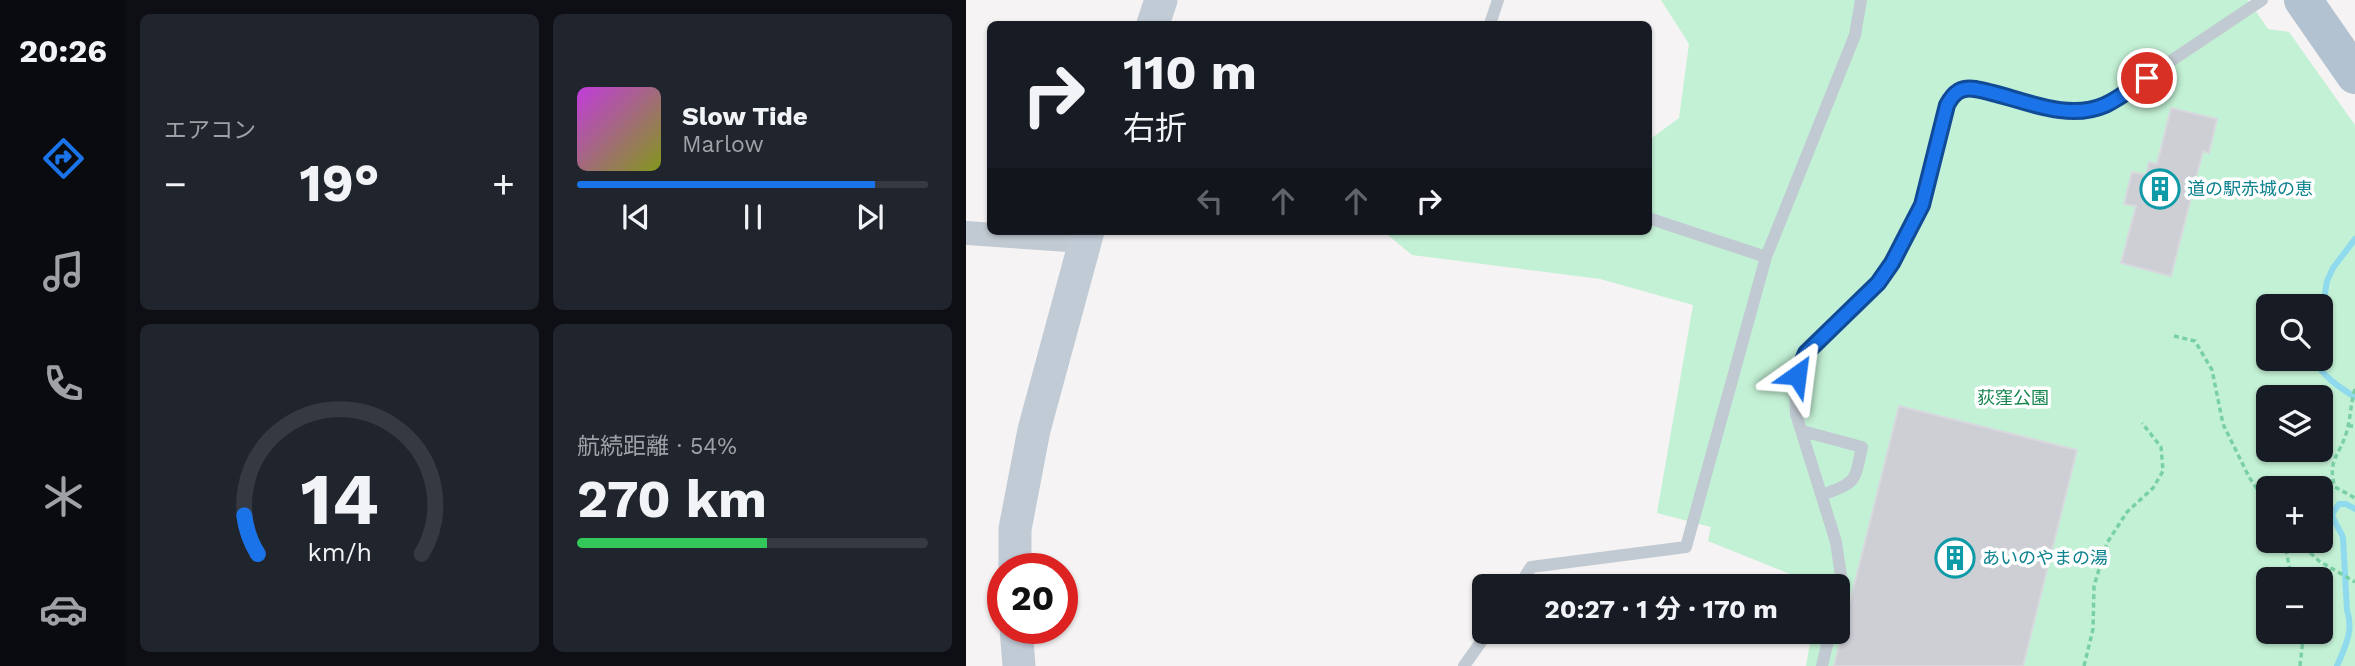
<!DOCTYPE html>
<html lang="ja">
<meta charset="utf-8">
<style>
:root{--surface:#171b24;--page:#20242c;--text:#f1f3f6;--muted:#9ea1a6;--line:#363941;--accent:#1a73e8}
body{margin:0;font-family:"Work Sans","Noto Sans JP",sans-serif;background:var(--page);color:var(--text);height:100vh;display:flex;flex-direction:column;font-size:26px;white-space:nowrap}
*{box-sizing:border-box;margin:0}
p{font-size:23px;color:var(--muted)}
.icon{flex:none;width:38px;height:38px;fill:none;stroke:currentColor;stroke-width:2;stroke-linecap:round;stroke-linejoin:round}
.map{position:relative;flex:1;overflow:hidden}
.details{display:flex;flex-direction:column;gap:14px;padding:14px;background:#0d0f14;width:840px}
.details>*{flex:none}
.guide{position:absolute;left:21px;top:21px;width:665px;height:214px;border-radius:10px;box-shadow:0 2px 5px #0004;background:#171b24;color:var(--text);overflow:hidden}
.buttons{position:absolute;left:1290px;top:294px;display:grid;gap:14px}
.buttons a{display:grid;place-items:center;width:77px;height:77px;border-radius:10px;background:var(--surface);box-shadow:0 2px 5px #0004;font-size:35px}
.speed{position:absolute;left:21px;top:553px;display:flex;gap:14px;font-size:35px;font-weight:700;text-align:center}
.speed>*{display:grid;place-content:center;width:91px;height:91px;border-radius:50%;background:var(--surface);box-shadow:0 2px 5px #0004;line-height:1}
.speed .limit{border:10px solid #d22;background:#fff;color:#111}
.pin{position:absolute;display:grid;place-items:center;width:60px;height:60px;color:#fff;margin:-30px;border:4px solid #fff;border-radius:50%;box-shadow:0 2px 7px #0007}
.me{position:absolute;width:77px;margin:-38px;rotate:31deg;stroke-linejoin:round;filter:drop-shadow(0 0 5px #0008)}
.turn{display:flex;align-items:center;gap:24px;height:147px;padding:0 21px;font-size:32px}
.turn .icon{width:91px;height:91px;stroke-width:2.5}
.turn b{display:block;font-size:49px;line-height:60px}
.lanes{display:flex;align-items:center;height:66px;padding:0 21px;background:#0003;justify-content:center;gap:35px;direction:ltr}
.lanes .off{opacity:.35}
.big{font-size:52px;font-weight:700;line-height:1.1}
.details .tile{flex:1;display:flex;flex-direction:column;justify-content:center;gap:10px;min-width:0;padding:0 24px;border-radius:10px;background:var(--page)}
.details .dial{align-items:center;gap:0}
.dial svg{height:182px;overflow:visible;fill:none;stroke:var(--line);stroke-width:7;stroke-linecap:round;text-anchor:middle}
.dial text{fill:var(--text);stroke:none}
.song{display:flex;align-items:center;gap:21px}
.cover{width:84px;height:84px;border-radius:10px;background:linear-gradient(135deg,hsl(290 70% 55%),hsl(70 70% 35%))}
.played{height:7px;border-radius:4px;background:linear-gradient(90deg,var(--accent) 85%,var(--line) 85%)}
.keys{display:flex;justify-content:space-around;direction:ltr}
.heat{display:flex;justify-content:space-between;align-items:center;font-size:38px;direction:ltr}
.charge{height:10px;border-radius:5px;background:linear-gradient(90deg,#34c759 54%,var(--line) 0)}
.details .tiles{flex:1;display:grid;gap:14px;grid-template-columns:repeat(2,1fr)}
.trip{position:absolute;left:506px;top:574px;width:378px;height:70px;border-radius:10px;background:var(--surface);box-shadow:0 2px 5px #0004;font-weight:700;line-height:70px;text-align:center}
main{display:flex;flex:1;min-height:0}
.tabs{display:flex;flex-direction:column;width:126px;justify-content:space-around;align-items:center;background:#090b0e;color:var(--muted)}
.tabs .icon{width:49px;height:49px}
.tabs .active{color:var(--accent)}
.tabs b{font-size:32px;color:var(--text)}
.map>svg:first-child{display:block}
.green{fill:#c3f1d5;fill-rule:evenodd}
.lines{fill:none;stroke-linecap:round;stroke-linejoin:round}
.stream{stroke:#90daee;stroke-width:6}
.building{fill:#cdcfd5;stroke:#d7d9de;stroke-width:2}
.path{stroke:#7ad0a6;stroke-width:3.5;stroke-dasharray:5 3.5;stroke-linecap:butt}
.lane{stroke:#c1cad2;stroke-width:12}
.street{stroke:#c1cad2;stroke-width:24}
.secondary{stroke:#c1cbd6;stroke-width:33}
.primary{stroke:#b3c2d1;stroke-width:38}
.route-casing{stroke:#114b97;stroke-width:18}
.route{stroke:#1a73e8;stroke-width:12}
.labels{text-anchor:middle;stroke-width:7;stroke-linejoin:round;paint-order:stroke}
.culture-label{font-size:18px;fill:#0d838f;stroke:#fff;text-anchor:start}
.park-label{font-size:18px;fill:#17864f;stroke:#fff}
</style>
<main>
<nav class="tabs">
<b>20:26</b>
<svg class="icon active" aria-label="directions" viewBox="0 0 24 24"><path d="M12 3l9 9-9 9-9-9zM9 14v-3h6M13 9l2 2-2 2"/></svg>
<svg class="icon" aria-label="music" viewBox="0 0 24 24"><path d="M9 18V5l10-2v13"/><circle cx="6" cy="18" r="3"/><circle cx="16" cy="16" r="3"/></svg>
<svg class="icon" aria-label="phone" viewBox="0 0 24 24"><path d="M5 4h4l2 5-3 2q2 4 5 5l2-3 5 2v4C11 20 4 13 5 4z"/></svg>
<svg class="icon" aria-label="climate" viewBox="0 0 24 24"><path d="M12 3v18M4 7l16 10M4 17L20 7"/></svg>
<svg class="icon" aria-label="car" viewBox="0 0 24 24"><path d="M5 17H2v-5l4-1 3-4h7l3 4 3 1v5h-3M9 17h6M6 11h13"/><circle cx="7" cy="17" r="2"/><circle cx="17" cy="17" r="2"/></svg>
</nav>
<section class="details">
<div class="tiles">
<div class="tile"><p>エアコン</p>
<div class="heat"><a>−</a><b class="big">19°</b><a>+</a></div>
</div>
<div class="tile">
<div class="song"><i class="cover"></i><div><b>Slow Tide</b><p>Marlow</p></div></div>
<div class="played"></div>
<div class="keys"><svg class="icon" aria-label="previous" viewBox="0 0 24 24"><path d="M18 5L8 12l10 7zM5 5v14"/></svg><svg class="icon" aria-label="pause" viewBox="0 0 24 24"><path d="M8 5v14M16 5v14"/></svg><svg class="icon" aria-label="next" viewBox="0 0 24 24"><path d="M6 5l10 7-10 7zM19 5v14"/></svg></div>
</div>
<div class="tile dial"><svg viewBox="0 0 100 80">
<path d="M14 69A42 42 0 1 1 86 69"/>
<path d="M14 69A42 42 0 0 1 8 52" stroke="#1a73e8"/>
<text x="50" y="56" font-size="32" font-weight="700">14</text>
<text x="50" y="72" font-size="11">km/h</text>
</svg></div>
<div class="tile"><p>航続距離 · 54%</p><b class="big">270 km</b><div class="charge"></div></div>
</div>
</section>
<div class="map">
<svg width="1389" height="666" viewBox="0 0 1389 666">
<rect width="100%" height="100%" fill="#f5f3f3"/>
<!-- green -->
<path class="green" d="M695,0H1282L1302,29L1323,32L1389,125V666H840L846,632H872V586H854L742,541L745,527L691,513L727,305L634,279L446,255L417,231H682L683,137H687L713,118L723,44ZM1302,306H1354V359H1302ZM1302,397H1354V450H1302ZM1302,488H1354V541H1302ZM1302,579H1354V632H1302Z"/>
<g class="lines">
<!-- stream -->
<path class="stream" d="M1354,326L1361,281L1367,268L1389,239
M1348,359C1356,376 1373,387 1389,397
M1371,666C1379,647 1388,631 1381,610L1377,538C1374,529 1367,521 1366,514L1373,504H1380L1389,509"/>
</g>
<!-- building -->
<path class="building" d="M1205,108L1251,119L1243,153L1237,151L1205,276L1155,263L1170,206L1158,204L1166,172L1180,175L1183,162L1191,164Z
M933,406L1111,450L1057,666H868Z"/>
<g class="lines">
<!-- path -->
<path class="path" d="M1208,336L1229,341L1246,370L1257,424L1283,477L1302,505
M1389,389C1384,404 1385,419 1380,434C1373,456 1361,461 1369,487L1389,498
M1382,426H1389
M1318,541L1326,579
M1332,541L1353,561L1389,582
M1118,666L1127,629L1128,586L1141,543L1161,512L1187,488L1197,471L1195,447L1176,423
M1334,666L1337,639L1336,632"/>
<!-- lane -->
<path class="lane" d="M524,24L532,0
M682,218L800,257
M836,431L896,447C888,483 891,482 856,495
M553,586L565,567L720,547L800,257L889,35L895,0
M872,602L876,583L870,542L830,414L829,384L836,359L912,283L922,270L956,206L984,100L995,89H1009C1054,96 1101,125 1145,101L1296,0
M498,666L522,632
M856,666L864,632"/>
<!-- street -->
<path class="street" d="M0,233L118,241"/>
<!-- secondary -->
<path class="secondary" d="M187,24L195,0
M49,569V529L68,430L122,231
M50,628L53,666"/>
<!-- primary -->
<path class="primary" d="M1337,0L1389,75"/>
</g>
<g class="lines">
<!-- route casing -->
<g class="route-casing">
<path id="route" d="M831,375L840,353L912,283L926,263L956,205L981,105C988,92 995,87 1009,89C1051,96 1098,123 1139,105C1154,98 1168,87 1181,78"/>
</g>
<!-- route -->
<use href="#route" class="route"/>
</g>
<!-- icons -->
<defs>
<g id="building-ring" transform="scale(2.0125)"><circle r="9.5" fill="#fff" stroke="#0f9aa8" stroke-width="1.5"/><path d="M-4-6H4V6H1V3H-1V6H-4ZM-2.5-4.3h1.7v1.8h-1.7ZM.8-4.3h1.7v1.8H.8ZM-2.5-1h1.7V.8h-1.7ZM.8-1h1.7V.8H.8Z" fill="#0f9aa8"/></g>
</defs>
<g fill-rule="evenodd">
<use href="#building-ring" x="1194" y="189"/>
<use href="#building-ring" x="989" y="558"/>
</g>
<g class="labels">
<!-- culture labels -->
<g class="culture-label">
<text x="1221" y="195">道の駅赤城の恵</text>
<text x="1016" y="564">あいのやまの湯</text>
</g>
<!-- park labels -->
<g class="park-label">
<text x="1047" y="404">荻窪公園</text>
</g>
</g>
</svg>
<div class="buttons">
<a><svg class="icon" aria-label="search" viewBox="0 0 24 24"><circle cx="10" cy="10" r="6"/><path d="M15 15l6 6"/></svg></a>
<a><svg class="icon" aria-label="layers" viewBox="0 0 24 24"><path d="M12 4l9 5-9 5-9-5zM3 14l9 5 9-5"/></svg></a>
<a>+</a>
<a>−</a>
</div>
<div class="speed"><div class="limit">20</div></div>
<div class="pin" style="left:1181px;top:78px;background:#d93025"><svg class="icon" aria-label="arrive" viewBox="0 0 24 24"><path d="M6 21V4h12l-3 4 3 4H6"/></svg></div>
<svg class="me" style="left:831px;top:375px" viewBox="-20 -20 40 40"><path d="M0-17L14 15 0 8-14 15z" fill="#1a73e8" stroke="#fff" stroke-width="4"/></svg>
<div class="trip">20:27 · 1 分 · 170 m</div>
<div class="guide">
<div class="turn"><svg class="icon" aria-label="right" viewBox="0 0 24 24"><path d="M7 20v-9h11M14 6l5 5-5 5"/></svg><div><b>110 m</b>右折</div></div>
<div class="lanes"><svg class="icon off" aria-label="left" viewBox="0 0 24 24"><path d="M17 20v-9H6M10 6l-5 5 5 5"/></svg><svg class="icon off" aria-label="ahead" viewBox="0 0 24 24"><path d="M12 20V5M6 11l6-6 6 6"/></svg><svg class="icon off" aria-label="ahead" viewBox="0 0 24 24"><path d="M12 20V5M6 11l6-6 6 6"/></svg><svg class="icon" aria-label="right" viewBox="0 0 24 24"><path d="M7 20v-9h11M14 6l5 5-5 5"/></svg></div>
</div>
</div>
</main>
